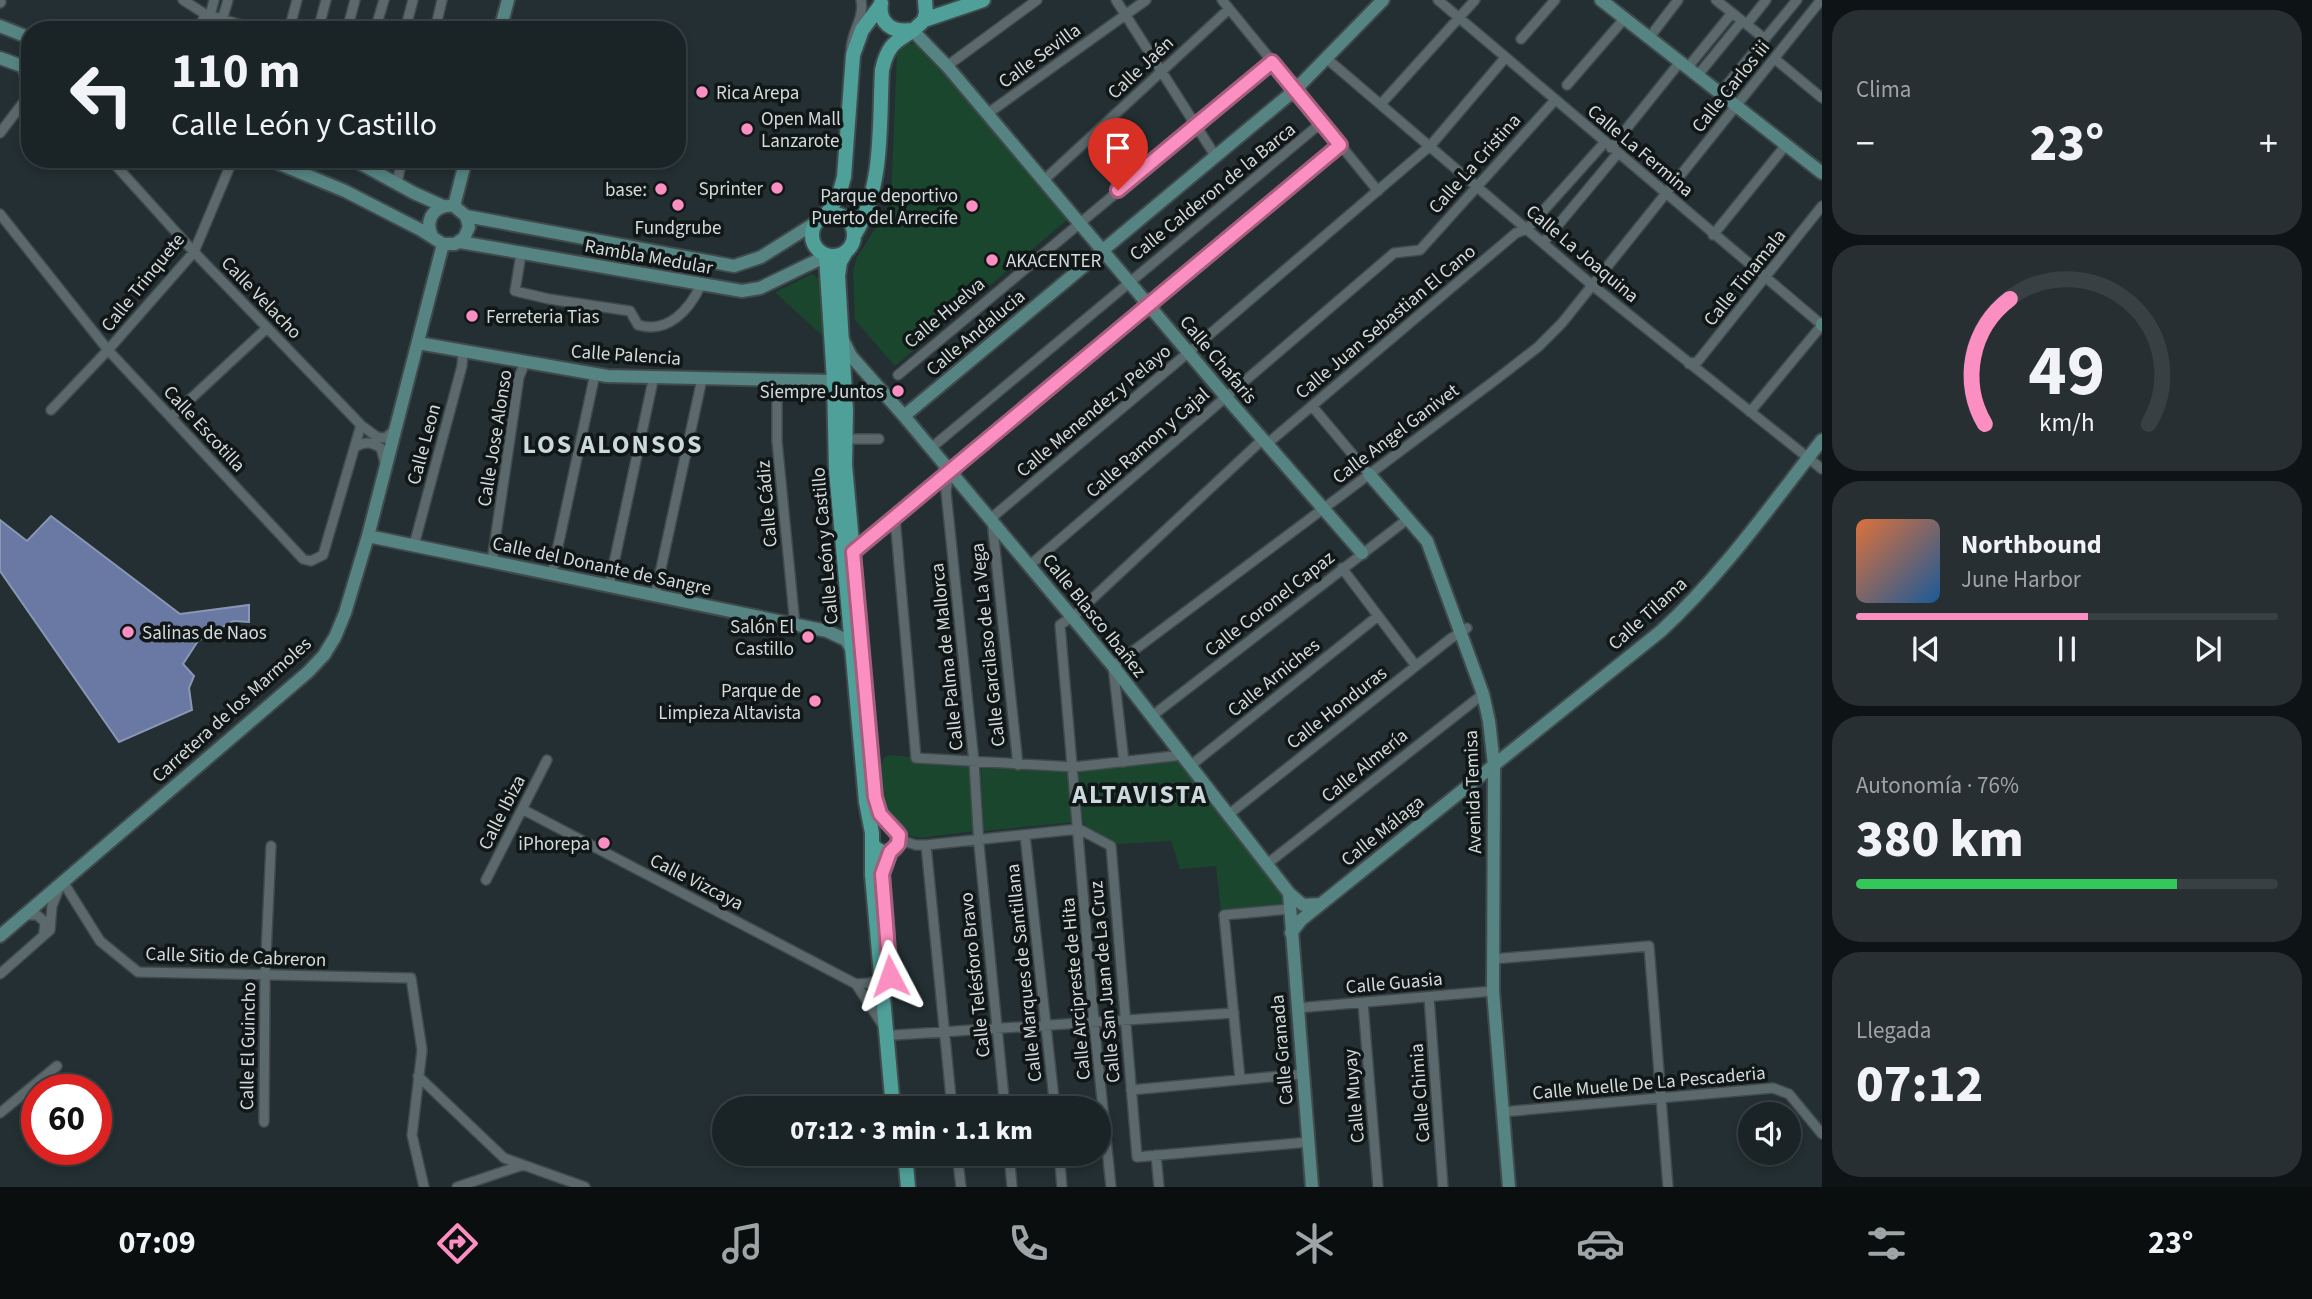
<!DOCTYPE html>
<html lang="es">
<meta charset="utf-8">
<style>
:root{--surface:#1a2326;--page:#272f32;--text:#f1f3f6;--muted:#9fa4a7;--line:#384043;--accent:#fc8fc1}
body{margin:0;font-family:"Source Sans 3",sans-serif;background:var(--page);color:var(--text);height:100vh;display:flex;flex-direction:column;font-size:26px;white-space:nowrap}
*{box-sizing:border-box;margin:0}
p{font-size:23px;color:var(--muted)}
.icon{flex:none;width:38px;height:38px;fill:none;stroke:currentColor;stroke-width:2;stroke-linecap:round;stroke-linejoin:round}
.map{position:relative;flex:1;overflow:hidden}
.details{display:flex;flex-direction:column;gap:10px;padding:10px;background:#0e1315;width:490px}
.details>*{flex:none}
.hud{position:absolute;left:21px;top:21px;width:665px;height:147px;border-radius:28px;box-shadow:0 4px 10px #0003,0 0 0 2px var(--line);background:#1a2326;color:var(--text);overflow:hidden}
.controls{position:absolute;left:1738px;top:1102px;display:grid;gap:14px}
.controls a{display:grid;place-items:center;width:63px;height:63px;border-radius:50%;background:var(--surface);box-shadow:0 4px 10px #0003,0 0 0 2px var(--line);font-size:35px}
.speed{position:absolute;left:21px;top:1074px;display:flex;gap:14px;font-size:35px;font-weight:700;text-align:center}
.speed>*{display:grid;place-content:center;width:91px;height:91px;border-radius:50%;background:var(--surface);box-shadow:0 4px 10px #0003,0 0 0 2px var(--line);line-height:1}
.speed .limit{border:10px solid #d22;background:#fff;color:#111}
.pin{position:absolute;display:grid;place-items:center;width:60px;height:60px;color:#fff;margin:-72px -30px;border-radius:50% 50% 50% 0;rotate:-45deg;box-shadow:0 0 7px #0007}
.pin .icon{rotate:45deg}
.me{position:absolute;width:77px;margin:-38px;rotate:356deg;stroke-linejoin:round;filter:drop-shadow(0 0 5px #0008)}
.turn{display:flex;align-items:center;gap:24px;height:147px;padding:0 35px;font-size:32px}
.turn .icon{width:91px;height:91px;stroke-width:2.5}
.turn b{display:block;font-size:49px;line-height:60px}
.big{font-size:52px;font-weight:800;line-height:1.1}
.details .card{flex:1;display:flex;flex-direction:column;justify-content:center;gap:10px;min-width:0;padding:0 24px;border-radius:28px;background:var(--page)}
.details .dial{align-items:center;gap:0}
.dial svg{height:182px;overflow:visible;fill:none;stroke:var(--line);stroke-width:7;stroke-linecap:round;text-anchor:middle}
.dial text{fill:var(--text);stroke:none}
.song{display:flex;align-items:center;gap:21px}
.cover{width:84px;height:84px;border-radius:10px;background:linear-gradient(135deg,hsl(20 70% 55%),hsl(210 70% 35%))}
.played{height:7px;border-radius:4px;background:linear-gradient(90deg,var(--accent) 55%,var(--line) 55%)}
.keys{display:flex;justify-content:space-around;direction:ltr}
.heat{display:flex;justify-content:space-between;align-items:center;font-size:38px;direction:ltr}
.charge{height:10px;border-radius:5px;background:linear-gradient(90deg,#34c759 76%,var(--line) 0)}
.trip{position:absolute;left:712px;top:1096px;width:399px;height:70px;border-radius:35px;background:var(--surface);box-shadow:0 4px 10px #0003,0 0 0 2px var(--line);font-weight:800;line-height:70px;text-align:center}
.tab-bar{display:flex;height:112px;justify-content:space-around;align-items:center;background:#0a0e0f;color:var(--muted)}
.tab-bar .icon{width:49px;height:49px}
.tab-bar .on{color:var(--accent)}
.tab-bar b{font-size:32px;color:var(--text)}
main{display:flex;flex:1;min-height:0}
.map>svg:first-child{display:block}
.green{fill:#1a462d}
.water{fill:#6979a3;stroke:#8996b4;stroke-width:2}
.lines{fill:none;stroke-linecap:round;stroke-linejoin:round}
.street-casing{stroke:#404a4c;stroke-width:12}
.secondary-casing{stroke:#404a4c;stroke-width:16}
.primary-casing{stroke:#404a4c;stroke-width:18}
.street{stroke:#5c696c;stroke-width:9}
.secondary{stroke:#558482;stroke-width:12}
.primary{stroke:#4fa098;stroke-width:14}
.route-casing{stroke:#a45d7d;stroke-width:18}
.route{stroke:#fc8fc1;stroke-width:12}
.poi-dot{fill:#fc8fc1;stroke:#111617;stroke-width:2.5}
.labels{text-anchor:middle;stroke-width:7;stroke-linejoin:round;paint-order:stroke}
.street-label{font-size:19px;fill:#d3dbdc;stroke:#111617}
.poi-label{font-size:19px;fill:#d3dbdc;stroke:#111617;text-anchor:end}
.district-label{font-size:26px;font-weight:bold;letter-spacing:2px;fill:#cad9dc;stroke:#111617}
</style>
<main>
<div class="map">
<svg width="1822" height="1187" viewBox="0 0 1822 1187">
<rect width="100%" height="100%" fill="#232f32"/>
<!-- green -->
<path class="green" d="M906,44H919L1068,219L895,366L855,320L853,271L857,257L884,215L891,197L897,55Z
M812,274L822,281L827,340L775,292Z
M888,755L912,757L913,763L971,767L975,831L920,838L908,835L901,824L884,810L878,776L883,759Z
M1179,760L1285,897L1286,907L1221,912L1216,866L1180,869L1171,841L1118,844L1084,827L1078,770Z
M981,766L1070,770L1075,822L984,831Z"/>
<!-- water -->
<path class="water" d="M51,516L180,614L249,605V622L233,621L198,641L183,664L194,676L189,688L192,710L119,742L0,571V520L27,541Z"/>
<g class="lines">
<!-- street casing -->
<g class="street-casing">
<path id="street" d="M183,0L205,14L258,30
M1116,0L1216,157
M1222,0L1378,191
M1438,0L1822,325
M1716,0L1765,39
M0,3L1,2
M210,16L214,0
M222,20L228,0
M1747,24L1766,0
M199,30L205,14
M289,30L297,0
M318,30L326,0
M347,30L355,0
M375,30L384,0
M405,30L413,0
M435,30L442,0
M1649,38L1678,0
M1521,39L1555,0
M851,52C850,33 865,19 861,0
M1326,58L1592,285L1822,469
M1775,59L1822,98
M947,66L1037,0
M1688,67L1732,13
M1698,75L1742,21
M1567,85L1624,19
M1720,93L1797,0
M1381,104L1475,0
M987,114L1146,0
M0,133L29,95L22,66
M1611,148L1680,62
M110,159L194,252L361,425L377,437L385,438L395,430
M1044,180L1229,9
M397,183L402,159
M0,214L108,350L303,559L311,561L323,555L361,425
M1527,229L1605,142
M1713,235L1786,145
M1543,243L1618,153
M521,254L515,291L549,299L630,311L638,325C668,334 689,310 701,285
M1689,364L1698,361L1822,206
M898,375L1272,63
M777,380V441L795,625
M1312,406L1369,474
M51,410L108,350L194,252L233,159
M1750,412L1822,325
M171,417L267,328
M846,439H879
M1267,444L1516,233L1527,229
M355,447C366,441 371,442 381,448L385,463
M931,448L1321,123
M949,471L946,492L974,762L979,845L1005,1108
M895,518L916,758L1074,767L1183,755
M414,545L462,366L463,352
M853,552L1340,146
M492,561L519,377L525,362
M1030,565L1394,253L1420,250L1555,100
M1342,568L1416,666
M552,574L595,374
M609,586L654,376
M655,596L702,379
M1152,716L1409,518
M1124,762L1113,666L1498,378L1538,347L1562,323L1821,0
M1018,765L992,520L996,514L1189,352L1431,145L1505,58
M1190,766L1378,616
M522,809L856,984L884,1027
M1228,815L1450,639L1467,628
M1025,835L1055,1108
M900,840L916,845H926L1079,829L1111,846L1137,1157L1309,1142
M926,845L952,1108
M1267,864L1483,694
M66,879L65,885L100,941L138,972L411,978L422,1050L412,1135L424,1187
M486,880L547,760
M25,915H37L45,922L44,932
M1493,959L1649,946L1668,1187
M0,974L50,930L52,906L59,888
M856,984L869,983L882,978
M1429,997L1443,1187
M1363,1003L1378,1187
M1297,1008L1493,991
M895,1035L1234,1013
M418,1076L504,1158L585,1187
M1240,1079L1224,915L1290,909
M1131,1090L1302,1074
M1502,1112L1773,1088L1789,1094L1822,1134
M0,1113L57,1066
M264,1122L265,976L271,846
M957,1153L961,1187
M1009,1153L1012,1187
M1059,1153L1062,1187
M1156,1155L1159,1187
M457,1187L523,1165
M1111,1187L1094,1022L1060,625L1077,613L1263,439"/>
</g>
<!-- secondary casing -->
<g class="secondary-casing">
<path id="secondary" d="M1601,0L1822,173
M0,26L30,38
M500,30L508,0
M912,30L947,66L1226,397L1362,553
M0,58L30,69
M268,159L345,191L421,230L443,244H455L464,238L469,227L466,216L454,206C435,204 424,219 432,236
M352,159L414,193L443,206
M454,206L466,159
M466,216L734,266L761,257L815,223
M460,242L742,291L760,288L826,256
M1822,325V324
M843,340L851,356L904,416L1113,666L1289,893L1303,905L1320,904
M418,343L607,376L834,381
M904,416L1295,90L1383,0
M1369,474L1427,541L1483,694L1489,721L1494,765L1493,991L1509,1187
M368,536L827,631L846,640L852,650
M1289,893L1312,1187
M1291,933L1301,920L1661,631C1722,575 1771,505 1822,440
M0,936L308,672L324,655L335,637L345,613L368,536L443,244"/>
</g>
<!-- primary casing -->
<g class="primary-casing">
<path id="primary" d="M881,3C878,23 892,33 912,30
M924,20L983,0
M812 235a21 21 0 1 1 42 0a21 21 0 1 1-42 0Z
M826,215L839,195L844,177L853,55L862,30L880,6
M855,234C884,186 879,125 882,70C890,34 904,43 924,20L926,13L925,0
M845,253L840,262L838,276L846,410L845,465L860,631
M826,256L834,381L836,470L866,802L872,833V875L893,1108
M869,731C871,752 871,798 880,814C887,825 898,826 900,840L895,849C886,854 878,853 872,844
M887,935L882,874L890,852
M905,1153L908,1187"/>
</g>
<!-- street -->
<use href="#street" class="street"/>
<!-- secondary -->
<use href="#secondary" class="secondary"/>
<!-- primary -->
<use href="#primary" class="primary"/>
</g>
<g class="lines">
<!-- route casing -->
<g class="route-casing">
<path id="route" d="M890,976L882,874L890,852L898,844L899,835L880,814L875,797L853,552L1340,145L1272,62L1118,190"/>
</g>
<!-- route -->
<use href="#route" class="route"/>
</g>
<!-- markers -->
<g class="poi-dot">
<circle cx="702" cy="92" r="7"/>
<circle cx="747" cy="129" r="7"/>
<circle cx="777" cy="188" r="7"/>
<circle cx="661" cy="189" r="7"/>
<circle cx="678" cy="205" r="7"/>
<circle cx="972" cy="206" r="7"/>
<circle cx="992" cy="260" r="7"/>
<circle cx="472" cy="316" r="7"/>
<circle cx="898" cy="391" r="7"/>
<circle cx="128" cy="632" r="7"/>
<circle cx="808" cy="637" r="7"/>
<circle cx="815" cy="701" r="7"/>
<circle cx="604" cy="843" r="7"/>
</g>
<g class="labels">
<!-- street labels -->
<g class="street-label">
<text transform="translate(1039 55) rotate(-36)" y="7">Calle Sevilla</text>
<text transform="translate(1140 67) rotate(-43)" y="7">Calle Jaén</text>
<text transform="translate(1730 86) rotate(-51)" y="7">Calle Carlos iii</text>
<text transform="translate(1641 150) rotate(40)" y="7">Calle La Fermina</text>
<text transform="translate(1474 163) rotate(-48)" y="7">Calle La Cristina</text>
<text transform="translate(1212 191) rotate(-39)" y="7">Calle Calderon de la Barca</text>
<text transform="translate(1583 253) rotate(40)" y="7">Calle La Joaquina</text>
<text transform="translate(649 256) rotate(10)" y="7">Rambla Medular</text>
<text transform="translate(1744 277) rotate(-51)" y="7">Calle Tinamala</text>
<text transform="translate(142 282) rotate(-51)" y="7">Calle Trinquete</text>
<text transform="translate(262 297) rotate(46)" y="7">Calle Velacho</text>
<text transform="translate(944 312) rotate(-40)" y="7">Calle Huelva</text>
<text transform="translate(1385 321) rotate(-40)" y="7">Calle Juan Sebastian El Cano</text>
<text transform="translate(975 332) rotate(-40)" y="7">Calle Andalucia</text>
<text transform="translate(626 354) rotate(4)" y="7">Calle Palencia</text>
<text transform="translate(1219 359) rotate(50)" y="7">Calle Chafaris</text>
<text transform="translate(1093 410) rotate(-40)" y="7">Calle Menendez y Pelayo</text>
<text transform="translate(205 428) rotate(47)" y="7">Calle Escotilla</text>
<text transform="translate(1395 433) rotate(-37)" y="7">Calle Angel Ganivet</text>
<text transform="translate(494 438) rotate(-81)" y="7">Calle Jose Alonso</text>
<text transform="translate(1147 442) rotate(-41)" y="7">Calle Ramon y Cajal</text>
<text transform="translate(423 444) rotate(-75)" y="7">Calle Leon</text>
<text transform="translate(766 504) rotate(-95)" y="7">Calle Cádiz</text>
<text transform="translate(824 546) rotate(-95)" y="7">Calle León y Castillo</text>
<text transform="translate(602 565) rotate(12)" y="7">Calle del Donante de Sangre</text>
<text transform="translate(1269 603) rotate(-38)" y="7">Calle Coronel Capaz</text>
<text transform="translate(1647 613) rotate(-42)" y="7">Calle Tilama</text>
<text transform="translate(1095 615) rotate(51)" y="7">Calle Blasco Ibañez</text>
<text transform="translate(987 645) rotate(-96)" y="7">Calle Garcilaso de La Vega</text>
<text transform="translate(946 657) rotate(-96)" y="7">Calle Palma de Mallorca</text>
<text transform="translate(1273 677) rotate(-39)" y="7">Calle Arniches</text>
<text transform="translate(1336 707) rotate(-38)" y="7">Calle Honduras</text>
<text transform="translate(231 709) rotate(-42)" y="7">Carretera de los Marmoles</text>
<text transform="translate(1364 765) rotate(-39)" y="7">Calle Almería</text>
<text transform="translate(1472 792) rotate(-92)" y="7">Avenida Temisa</text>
<text transform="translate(501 812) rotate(-63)" y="7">Calle Ibiza</text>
<text transform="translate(1382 830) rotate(-39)" y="7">Calle Málaga</text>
<text transform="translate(697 881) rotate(27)" y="7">Calle Vizcaya</text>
<text transform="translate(236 956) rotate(2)" y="7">Calle Sitio de Cabreron</text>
<text transform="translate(1023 973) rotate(-96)" y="7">Calle Marques de Santillana</text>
<text transform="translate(974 975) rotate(-96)" y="7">Calle Telésforo Bravo</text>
<text transform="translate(1104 982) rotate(-95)" y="7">Calle San Juan de La Cruz</text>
<text transform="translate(1394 982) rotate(-5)" y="7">Calle Guasia</text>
<text transform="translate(1075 989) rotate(-95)" y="7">Calle Arcipreste de Hita</text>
<text transform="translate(247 1046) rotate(-89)" y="7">Calle El Guincho</text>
<text transform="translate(1281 1050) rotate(-95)" y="7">Calle Granada</text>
<text transform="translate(1649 1082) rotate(-5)" y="7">Calle Muelle De La Pescaderia</text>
<text transform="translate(1419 1093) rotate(-94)" y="7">Calle Chimia</text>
<text transform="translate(1353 1096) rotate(-95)" y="7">Calle Muyay</text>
</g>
<!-- poi labels -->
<g class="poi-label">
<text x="716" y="99" text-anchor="start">Rica Arepa</text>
<text x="761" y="125" text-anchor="start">Open Mall<tspan x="761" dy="22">Lanzarote</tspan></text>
<text x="763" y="195">Sprinter</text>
<text x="647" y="196">base:</text>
<text x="958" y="202">Parque deportivo<tspan x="958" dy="22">Puerto del Arrecife</tspan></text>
<text x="678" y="234" text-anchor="middle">Fundgrube</text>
<text x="1006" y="267" text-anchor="start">AKACENTER</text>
<text x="486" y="323" text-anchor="start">Ferreteria Tias</text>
<text x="884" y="398">Siempre Juntos</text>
<text x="794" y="633">Salón El<tspan x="794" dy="22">Castillo</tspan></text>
<text x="142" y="639" text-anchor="start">Salinas de Naos</text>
<text x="801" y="697">Parque de<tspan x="801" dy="22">Limpieza Altavista</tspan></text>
<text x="590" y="850">iPhorepa</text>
</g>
<!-- district labels -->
<g class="district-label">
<text x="613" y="453">LOS ALONSOS</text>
<text x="1140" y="803">ALTAVISTA</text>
</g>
</g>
</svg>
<div class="controls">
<a><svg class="icon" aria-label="sound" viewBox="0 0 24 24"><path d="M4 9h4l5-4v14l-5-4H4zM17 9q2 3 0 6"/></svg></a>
</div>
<div class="speed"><div class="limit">60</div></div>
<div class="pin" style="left:1118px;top:190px;background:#d93025"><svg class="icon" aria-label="arrive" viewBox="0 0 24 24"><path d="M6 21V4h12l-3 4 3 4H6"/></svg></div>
<svg class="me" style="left:890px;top:976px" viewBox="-20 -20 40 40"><path d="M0-17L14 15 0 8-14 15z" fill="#fc8fc1" stroke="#fff" stroke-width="4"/></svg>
<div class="trip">07:12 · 3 min · 1.1 km</div>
<div class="hud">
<div class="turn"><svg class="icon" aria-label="left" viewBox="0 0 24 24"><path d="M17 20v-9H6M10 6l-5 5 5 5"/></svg><div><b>110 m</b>Calle León y Castillo</div></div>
</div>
</div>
<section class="details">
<div class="card"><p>Clima</p>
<div class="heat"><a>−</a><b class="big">23°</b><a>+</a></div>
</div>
<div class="card dial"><svg viewBox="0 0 100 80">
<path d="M14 69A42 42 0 1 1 86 69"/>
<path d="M14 69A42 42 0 0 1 25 14" stroke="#fc8fc1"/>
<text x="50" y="56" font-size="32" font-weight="700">49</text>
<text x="50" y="72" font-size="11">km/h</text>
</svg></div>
<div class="card">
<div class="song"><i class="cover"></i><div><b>Northbound</b><p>June Harbor</p></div></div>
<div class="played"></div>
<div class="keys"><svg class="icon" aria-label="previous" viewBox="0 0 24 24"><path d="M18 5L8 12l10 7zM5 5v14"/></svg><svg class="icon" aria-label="pause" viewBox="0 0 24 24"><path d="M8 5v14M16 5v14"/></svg><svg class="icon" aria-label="next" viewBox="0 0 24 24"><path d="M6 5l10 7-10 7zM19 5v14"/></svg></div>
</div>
<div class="card"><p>Autonomía · 76%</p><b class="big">380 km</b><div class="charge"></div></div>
<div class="card"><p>Llegada</p><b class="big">07:12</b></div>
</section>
</main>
<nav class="tab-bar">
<b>07:09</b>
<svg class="icon on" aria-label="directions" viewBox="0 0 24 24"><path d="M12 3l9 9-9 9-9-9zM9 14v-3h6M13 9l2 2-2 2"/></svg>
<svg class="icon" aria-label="music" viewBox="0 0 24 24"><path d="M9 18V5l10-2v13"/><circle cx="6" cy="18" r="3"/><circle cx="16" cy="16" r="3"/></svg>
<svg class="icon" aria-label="phone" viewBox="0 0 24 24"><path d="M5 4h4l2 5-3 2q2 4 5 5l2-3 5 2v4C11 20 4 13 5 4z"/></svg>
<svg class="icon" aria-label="climate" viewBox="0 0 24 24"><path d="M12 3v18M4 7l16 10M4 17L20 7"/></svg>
<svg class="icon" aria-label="car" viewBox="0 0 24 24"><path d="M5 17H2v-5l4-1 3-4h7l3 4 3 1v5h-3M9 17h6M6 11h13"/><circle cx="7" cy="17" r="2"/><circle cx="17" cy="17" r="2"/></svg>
<svg class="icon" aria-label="filters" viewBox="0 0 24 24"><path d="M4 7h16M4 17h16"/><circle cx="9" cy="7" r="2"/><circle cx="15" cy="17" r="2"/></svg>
<b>23°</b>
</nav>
